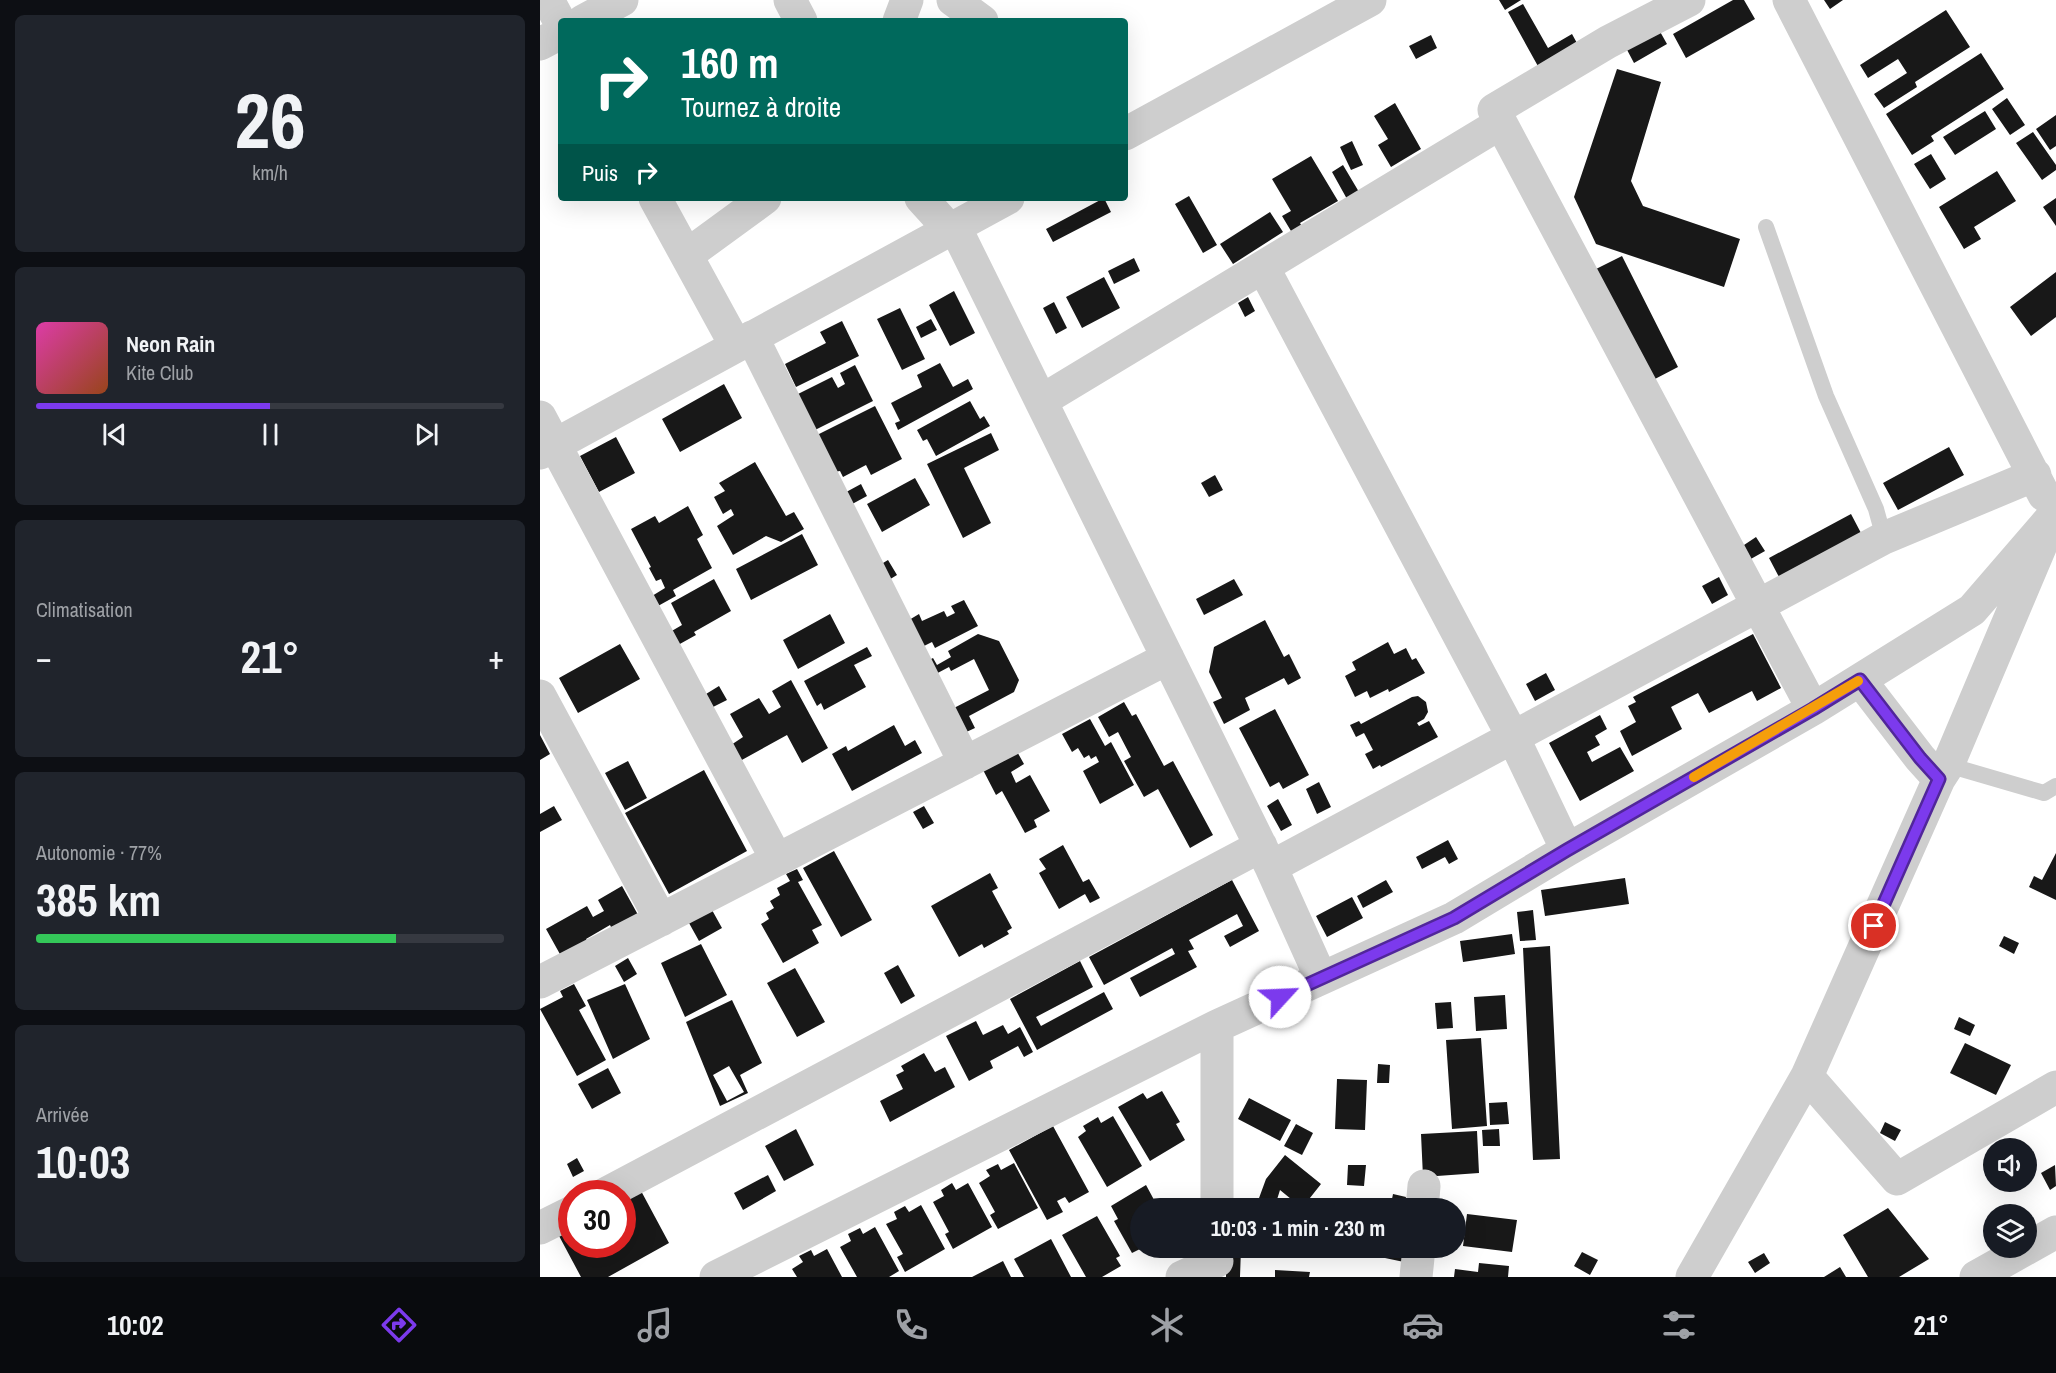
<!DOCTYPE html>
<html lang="fr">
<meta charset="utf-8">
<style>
:root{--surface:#171b24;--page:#20242c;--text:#f1f3f6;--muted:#9ea1a6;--line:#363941;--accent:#7c3aed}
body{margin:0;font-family:"Archivo Narrow",sans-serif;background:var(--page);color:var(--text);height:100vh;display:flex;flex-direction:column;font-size:22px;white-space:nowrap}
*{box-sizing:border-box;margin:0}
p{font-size:20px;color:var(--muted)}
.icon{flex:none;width:33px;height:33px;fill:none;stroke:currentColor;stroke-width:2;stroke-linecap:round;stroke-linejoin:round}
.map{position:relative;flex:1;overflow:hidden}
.side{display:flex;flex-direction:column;gap:15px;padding:15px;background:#0d0f14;width:540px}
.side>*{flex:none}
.hud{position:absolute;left:18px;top:18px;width:570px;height:183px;border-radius:6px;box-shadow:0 6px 24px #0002;background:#00695c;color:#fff;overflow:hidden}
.fabs{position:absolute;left:1443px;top:1138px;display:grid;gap:12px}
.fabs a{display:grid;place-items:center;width:54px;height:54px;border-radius:50%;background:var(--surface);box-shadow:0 6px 24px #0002;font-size:30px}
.speed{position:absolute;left:18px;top:1180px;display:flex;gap:12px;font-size:30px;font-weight:700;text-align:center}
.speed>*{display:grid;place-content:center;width:78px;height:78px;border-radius:50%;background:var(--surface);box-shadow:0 6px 24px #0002;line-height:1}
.speed .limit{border:9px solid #d22;background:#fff;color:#111}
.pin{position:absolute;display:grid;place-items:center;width:51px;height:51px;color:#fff;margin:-26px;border:3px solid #fff;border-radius:50%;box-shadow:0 2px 6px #0007}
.me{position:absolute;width:66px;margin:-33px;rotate:65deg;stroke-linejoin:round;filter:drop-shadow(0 0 4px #0008)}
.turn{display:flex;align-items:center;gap:21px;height:126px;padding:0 24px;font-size:27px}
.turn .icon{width:78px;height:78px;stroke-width:2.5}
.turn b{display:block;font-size:42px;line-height:51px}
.then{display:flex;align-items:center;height:57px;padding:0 24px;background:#0003;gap:12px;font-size:22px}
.big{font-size:45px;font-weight:800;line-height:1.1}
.side .tile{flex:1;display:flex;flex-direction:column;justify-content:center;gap:9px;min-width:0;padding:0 21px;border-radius:9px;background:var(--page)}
.side .dial{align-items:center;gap:0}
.dial b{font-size:78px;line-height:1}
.song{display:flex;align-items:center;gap:18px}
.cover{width:72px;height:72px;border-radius:9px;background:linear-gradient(135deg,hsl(320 70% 55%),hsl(20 70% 35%))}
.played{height:6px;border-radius:3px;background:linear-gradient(90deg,var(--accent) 50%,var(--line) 50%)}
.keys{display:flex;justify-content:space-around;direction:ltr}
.heat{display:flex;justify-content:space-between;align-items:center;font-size:33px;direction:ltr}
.charge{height:9px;border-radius:4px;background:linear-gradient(90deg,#34c759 77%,var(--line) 0)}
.trip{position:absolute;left:590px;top:1198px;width:336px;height:60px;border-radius:30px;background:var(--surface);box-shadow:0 6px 24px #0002;font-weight:800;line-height:60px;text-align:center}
.tabs{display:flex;height:96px;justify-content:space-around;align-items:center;background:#090b0e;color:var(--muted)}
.tabs .icon{width:42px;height:42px}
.tabs .on{color:var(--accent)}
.tabs b{font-size:27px;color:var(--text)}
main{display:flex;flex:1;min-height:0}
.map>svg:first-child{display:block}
.building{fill:#181818;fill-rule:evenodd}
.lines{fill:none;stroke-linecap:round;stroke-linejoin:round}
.lane{stroke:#cecece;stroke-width:16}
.street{stroke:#cecece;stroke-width:33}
.route-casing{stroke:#51269a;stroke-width:15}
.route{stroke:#7c3aed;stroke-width:10}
.slow{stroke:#f59e0b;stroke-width:10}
</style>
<main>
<section class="side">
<div class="tile dial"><b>26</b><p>km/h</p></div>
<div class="tile">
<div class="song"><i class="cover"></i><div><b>Neon Rain</b><p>Kite Club</p></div></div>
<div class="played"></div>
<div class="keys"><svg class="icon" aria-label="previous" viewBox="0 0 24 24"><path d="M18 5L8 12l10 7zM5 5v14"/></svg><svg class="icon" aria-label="pause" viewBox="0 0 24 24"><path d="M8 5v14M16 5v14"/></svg><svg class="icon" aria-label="next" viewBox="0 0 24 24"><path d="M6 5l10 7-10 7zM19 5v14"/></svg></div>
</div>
<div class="tile"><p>Climatisation</p>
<div class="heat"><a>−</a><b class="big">21°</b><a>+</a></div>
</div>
<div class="tile"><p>Autonomie · 77%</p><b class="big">385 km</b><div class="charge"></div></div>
<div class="tile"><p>Arrivée</p><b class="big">10:03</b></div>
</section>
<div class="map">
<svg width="1516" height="1277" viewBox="0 0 1516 1277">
<rect width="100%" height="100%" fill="#fff"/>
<!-- building -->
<path class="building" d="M959,0H981L965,10Z
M1193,0H1204L1215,19L1146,58L1133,34Z
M1284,0H1303L1290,9Z
M983,4L1008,48L1032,34L1038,45L999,68L968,12Z
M1406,10L1430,47L1375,82L1377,87L1344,108L1334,94L1367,73L1358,59L1328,78L1320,65Z
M1118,28L1127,44L1094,63L1085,46Z
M891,35L897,48L876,59L869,46Z
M1441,53L1464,89L1391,136L1394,141L1372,155L1346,114Z
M1077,69L1121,82L1091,181L1103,206L1200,239L1184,287L1056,244L1034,197Z
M1467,98L1485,125L1470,135L1452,109Z
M855,103L881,149L851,167L838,145L848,139L834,116Z
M1445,111L1456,129L1415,155L1403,137Z
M1516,115V146L1510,150L1496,129Z
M1493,132L1516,165V170L1502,180L1476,143Z
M812,141L823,165L811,170L800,147Z
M1391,154L1406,179L1390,189L1374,164Z
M771,156L798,201L760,223L764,230L754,236L742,216L751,211L732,179Z
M803,165L819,192L807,199L792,172Z
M1457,171L1476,201L1434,227L1441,239L1424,249L1399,207Z
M649,196L677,245L663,253L635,204Z
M564,198L571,212L513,242L506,229Z
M1516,198V226L1503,207Z
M730,212L743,232L693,264L680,244Z
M1082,256L1138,367L1113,380L1056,269Z
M594,258L600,271L574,284L568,271Z
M1516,272V317L1491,336L1470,307Z
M564,277L580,308L542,328L526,297Z
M414,291L435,333L410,346L389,305Z
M708,297L715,311L705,317L698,303Z
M514,302L527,328L516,334L503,308Z
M360,308L385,359L362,370L337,319Z
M391,319L397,330L381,338L376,327Z
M302,321L319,356L256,387L245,364L286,343L280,332Z
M400,363L413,387L428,379L433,389L358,430L355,423L360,421L351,403L382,387L377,375Z
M315,365L333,401L275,430L248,399L292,377L298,388L305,384L300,373Z
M184,384L202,418L140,452L122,419Z
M430,401L440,419L444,416L450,426L396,456L387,439L383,441L377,430Z
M335,406L362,459L331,475L326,465L303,477L300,471L294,472L273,437Z
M451,433L459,450L424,468L451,523L423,538L387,464Z
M76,437L95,473L59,492L40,456Z
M1409,447L1424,475L1358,510L1343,483Z
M215,462L246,516L254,512L264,529L241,542L226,536L193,555L177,526L194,515L191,509L183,514L174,497L185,491L179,483Z
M675,475L683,490L669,497L661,483Z
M375,478L390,505L342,532L327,504Z
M321,484L327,496L303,509L297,497Z
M148,506L163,535L157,539L172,568L133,590L136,596L118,606L112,596L125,588L121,579L116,581L109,568L111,567L91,529L115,516L119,523Z
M1311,514L1321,533L1239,577L1229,558Z
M262,534L278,565L211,600L196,569Z
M1216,537L1225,551L1209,560L1201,547Z
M348,560L357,575L347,581L338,566Z
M1179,577L1188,595L1172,604L1162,586Z
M174,579L191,611L154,632L156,635L138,645L130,632L142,625L131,603Z
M694,579L703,595L664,615L656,599Z
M424,600L438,626L395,648L392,642L384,646L364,623L379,614L382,621L404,611L407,617L415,613L411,606Z
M290,614L305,643L258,669L243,640Z
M725,620L744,657L749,654L761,678L748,685L744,678L705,698L710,710L684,724L673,702L682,698L669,672L674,647Z
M438,634L459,641L479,680L474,692L429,716L435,728L422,734L410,710L449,690L434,659L411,671L409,667L392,676L385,662L393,658L397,665L411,657L408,651Z
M1213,634L1241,688L1217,701L1212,691L1169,713L1158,693L1131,707L1142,729L1092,756L1080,731L1096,722L1088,706L1096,702L1093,697Z
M848,642L854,654L866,648L872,660L876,658L885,673L849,692L848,689L830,698L827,691L815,697L805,676L816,670L812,662Z
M80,644L100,679L38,713L19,678Z
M327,647L332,656L314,665L326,687L284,710L281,703L277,706L264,681Z
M1006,673L1015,690L995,701L986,684Z
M251,680L288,748L262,763L247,735L200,761L191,745L203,737L190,714L219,698L229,714L241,707L232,691Z
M179,686L187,700L173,707L166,694Z
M878,696L886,702L888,712L884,719L877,723L879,726L889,721L898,737L841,767L840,765L833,769L825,754L833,750L824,733L816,737L810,725L819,721L821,724L872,697Z
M584,702L592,716L596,714L624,766L633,761L673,835L650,848L618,789L604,797L584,761L591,757L578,732L569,737L558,717Z
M735,709L769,775L743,789L739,782L730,787L699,728Z
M1060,715L1067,729L1055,736L1060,745L1047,752L1052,762L1080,747L1094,771L1040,801L1009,743Z
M550,719L565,746L571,742L594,785L560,804L543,771L559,762L556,756L551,759L549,755L544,758L538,748L532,752L522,734Z
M354,725L365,746L375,740L382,753L312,791L292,754L306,746L308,751Z
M0,735L10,754L0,760Z
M475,748L484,764L471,772L476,783L490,775L510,811L494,820L497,827L485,833L462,791L456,795L441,766Z
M88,761L107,798L85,810L65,773Z
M164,770L207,851L129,894L85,813Z
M779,782L791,807L777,814L766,789Z
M738,799L752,825L741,831L727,806Z
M14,806L22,820L0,832V814Z
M384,806L394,823L383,829L373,812Z
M908,840L918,859L909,864L905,857L882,869L876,857Z
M523,845L543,882L549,879L560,898L550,903L545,894L519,909L499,873L506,869L499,859Z
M294,851L332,920L301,937L263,868Z
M1516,853V900L1489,887L1494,876L1502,880Z
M257,869L263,880L258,882L282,925L272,930L279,943L243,963L221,924L229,919L226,913L234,908L230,901L240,895L237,888L250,881L246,874Z
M450,873L458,888L452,891L472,928L467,931L469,934L444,948L442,944L419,957L391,906Z
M1085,878L1089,904L1005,916L1001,890Z
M692,880L719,931L690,947L684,936L703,926L697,914L649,940L654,949L648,951L657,967L600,997L590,978L635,954L632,948L564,985L549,957Z
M846,880L853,892L823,908L817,896Z
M82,886L102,922L76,937L70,925L46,939L53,950L26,965L6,929L47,906L53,917L64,911L58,900Z
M812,897L823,918L787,937L776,916Z
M172,910L182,928L159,941L149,923Z
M993,910L996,940L980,941L977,912Z
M972,934L975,954L923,962L920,941Z
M1464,936L1479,943L1474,954L1459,946Z
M161,944L187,995L145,1017L121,963Z
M1010,946L1020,1159L993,1160L983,948Z
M88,958L97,974L84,982L75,966Z
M540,961L553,987L496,1017L501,1026L564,992L573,1009L497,1050L470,999Z
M358,965L375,996L361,1004L344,973Z
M255,968L285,1022L257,1037L227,983Z
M34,984L46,1006L39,1010L66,1060L37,1076L0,1009L23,997L20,991Z
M85,984L110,1039L73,1059L47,1000Z
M965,995L967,1029L936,1031L934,997Z
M192,1000L222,1063L200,1075L208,1093L180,1106L146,1022ZM189,1066L204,1092L187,1101L173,1075Z
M911,1002L913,1028L897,1029L895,1003Z
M1419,1017L1435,1025L1430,1036L1414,1029Z
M436,1021L443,1035L463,1025L468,1034L480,1027L493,1052L484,1057L478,1046L450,1061L453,1068L429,1081L406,1036Z
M941,1038L947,1126L912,1129L906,1040Z
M1425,1043L1471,1065L1456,1095L1410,1073Z
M384,1053L395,1072L405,1067L415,1087L350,1122L340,1101L363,1089L356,1075L364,1071L361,1066Z
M838,1064L850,1065L849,1083H837Z
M68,1068L81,1093L52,1109L38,1084Z
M797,1079L827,1080L825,1130L795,1129Z
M622,1091L640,1122L636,1124L645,1140L610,1161L578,1107L603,1093L607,1099Z
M709,1098L751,1120L740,1141L698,1119Z
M967,1102L969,1124L950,1125L949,1103Z
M573,1116L602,1166L567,1187L538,1137L546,1131L543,1126L558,1117L561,1123Z
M1345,1122L1361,1130L1355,1141L1340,1133Z
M756,1124L773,1133L762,1155L744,1146Z
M513,1126L549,1192L529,1203L525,1197L517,1201L523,1212L507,1220L469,1150Z
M256,1129L274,1165L244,1181L225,1146Z
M959,1129L960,1146H943L942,1130Z
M937,1131L939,1173L883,1177L881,1134Z
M745,1155L781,1184L762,1208L740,1190L734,1209H715L726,1179Z
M37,1158L44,1171L33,1177L27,1164Z
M474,1163L498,1208L458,1229L450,1215L455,1212L439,1183L450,1176L446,1170L458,1164L461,1170Z
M808,1165H826L824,1186L807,1185Z
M1515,1165L1516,1186L1510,1190L1501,1173Z
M228,1175L236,1191L203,1210L194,1193Z
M412,1183L416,1190L428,1183L452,1227L413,1249L405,1234L409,1232L393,1202L404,1196L401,1190Z
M606,1185L619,1209H600V1249L592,1253L574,1221L578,1219L571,1206Z
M100,1189L129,1243L68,1277H41L18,1234L32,1226V1245H82V1198Z
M853,1194L866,1197L863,1209H850Z
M781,1203L800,1207L799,1209H780Z
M381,1205L405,1249L365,1272L357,1257L363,1254L346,1224L357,1219L354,1212L365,1206L369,1212Z
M1348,1208L1389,1259L1359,1277H1328L1303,1235Z
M927,1214L977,1220L972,1252L923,1246Z
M557,1216L580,1256L576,1258L581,1266L562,1277H546L522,1235Z
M335,1227L359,1271L349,1277H317L300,1247L311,1241L308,1234L320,1228L323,1234Z
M511,1239L531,1277H484L474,1259Z
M686,1248H701L700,1277H686Z
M847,1248H867L864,1262L845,1258Z
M287,1249L302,1277H257L252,1269L263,1262L259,1256L271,1250L274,1256Z
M1042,1252L1058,1260L1050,1275L1034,1266Z
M1224,1253L1230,1263L1215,1273L1208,1262Z
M463,1261L471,1277H432Z
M939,1263L969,1266L968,1277H914L915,1269L938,1272Z
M1300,1267L1306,1277H1284Z
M735,1270L770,1272L769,1277H735Z"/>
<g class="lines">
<!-- lane -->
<path class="lane" d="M1226,227L1286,396L1336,509L1344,538
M1408,765L1504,793L1516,786"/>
<!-- street -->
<path class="street" d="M8,0L21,24
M250,0L261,21
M413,0L442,21
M1149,0L1068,42L954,110L1273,709
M1249,0L1504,495
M43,21L82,0
M359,21L367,0
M0,44L21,33
M585,134L830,0
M115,198L196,346
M381,198L410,230
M415,227L731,867L781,978
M147,255L225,198
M723,267L973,737L1027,850
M212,337L425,763
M501,401L961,123
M0,417L237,860
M0,453L468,198
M1320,680L1380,758L1399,779
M0,696L121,920
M731,867L1344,538L1495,475
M0,982L628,658
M1267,1076L1357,1179L1516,1087
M65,1194L721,846
M677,1209V1026
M882,1209L884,1186
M0,1228L32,1212
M176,1277L677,1026L914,918L1027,850L1273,709L1432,610L1514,515
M642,1277L677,1261
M876,1277L879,1248
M1152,1277L1267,1076L1399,779L1408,765L1501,545
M1436,1277L1516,1232"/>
</g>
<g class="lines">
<!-- route casing -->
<g class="route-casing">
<path id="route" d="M740,997L914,918L1027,850L1273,709L1320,680L1380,758L1399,779L1334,926"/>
</g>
<!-- route -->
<use href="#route" class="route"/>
<!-- slow -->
<path class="slow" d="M1154,777L1318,681"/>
</g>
</svg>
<div class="fabs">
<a><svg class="icon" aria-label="sound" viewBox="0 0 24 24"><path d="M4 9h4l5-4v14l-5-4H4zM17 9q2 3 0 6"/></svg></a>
<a><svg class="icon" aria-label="layers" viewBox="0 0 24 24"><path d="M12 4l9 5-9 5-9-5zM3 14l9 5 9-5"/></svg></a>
</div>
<div class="speed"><div class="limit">30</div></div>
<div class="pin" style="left:1334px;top:926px;background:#d93025"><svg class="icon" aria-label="arrive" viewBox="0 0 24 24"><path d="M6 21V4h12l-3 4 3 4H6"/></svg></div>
<svg class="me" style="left:740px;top:997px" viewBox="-20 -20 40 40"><circle r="19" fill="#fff"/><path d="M0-13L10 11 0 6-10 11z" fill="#7c3aed"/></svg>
<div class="trip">10:03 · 1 min · 230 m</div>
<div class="hud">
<div class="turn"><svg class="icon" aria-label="right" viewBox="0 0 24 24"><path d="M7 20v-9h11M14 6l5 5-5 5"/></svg><div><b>160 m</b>Tournez à droite</div></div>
<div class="then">Puis<svg class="icon" aria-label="right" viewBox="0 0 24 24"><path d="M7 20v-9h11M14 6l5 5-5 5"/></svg></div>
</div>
</div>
</main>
<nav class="tabs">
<b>10:02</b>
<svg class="icon on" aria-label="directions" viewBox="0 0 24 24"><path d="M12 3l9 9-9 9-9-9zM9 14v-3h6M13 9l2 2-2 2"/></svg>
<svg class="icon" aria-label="music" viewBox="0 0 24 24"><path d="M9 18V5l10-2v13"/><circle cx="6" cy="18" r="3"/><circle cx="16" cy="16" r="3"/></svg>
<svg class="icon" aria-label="phone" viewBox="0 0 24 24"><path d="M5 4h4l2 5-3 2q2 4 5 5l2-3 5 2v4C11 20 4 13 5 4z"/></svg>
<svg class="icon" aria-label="climate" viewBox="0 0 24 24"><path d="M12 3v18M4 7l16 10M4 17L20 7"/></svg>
<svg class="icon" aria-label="car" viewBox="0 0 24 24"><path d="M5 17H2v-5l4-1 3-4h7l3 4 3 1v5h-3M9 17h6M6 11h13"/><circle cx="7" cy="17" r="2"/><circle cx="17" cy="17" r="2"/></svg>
<svg class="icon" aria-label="filters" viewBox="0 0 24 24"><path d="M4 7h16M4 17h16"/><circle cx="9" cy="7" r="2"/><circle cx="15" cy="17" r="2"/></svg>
<b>21°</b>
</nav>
